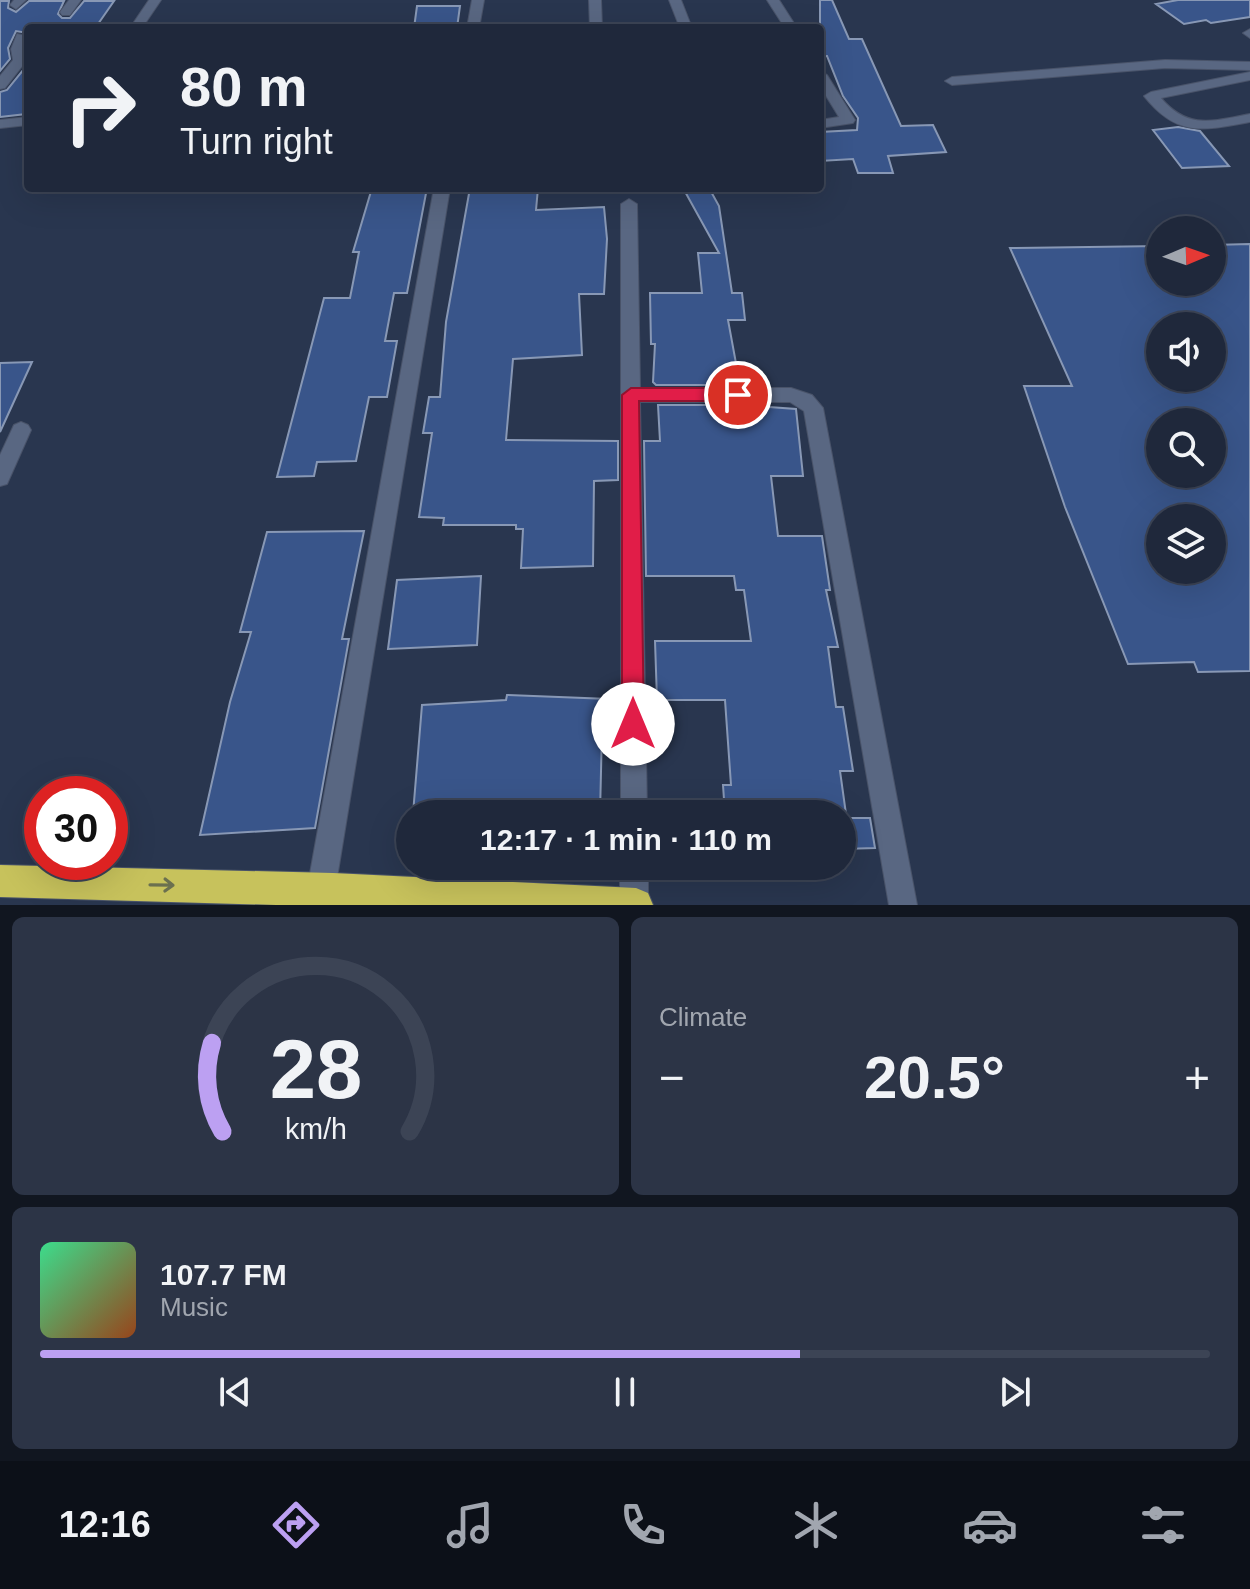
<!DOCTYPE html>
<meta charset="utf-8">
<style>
:root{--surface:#1f283b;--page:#2c3446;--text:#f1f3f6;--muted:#a1a6af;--line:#3c4455;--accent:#bca0f2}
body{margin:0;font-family:Arial,sans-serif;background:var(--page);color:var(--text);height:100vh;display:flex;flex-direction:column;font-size:30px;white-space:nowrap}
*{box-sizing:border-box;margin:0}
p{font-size:26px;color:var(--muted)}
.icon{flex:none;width:44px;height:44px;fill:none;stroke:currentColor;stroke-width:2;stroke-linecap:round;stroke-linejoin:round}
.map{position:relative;height:905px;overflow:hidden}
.side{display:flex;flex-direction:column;gap:12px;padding:12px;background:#111620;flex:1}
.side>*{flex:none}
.top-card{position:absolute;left:24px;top:24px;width:800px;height:168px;border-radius:8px;box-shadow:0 8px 32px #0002,0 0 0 2px var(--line);background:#1f283b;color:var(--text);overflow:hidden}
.needle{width:52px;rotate:88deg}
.buttons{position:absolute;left:1146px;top:216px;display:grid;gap:16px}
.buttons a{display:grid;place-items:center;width:80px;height:80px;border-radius:50%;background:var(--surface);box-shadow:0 8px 32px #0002,0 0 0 2px var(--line);font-size:40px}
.speed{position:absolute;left:24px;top:776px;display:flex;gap:16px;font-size:40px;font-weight:700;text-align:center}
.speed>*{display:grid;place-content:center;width:104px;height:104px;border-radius:50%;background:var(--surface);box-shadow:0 8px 32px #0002,0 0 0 2px var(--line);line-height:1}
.speed .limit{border:12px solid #d22;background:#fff;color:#111}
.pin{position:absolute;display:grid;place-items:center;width:68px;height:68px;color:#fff;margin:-34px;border:4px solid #fff;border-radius:50%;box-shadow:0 2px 8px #0007}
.me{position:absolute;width:88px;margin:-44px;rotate:0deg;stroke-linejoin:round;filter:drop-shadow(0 0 6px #0008)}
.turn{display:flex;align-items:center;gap:28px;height:168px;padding:0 24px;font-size:36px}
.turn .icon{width:104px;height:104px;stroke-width:2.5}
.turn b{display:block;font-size:56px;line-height:68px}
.big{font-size:60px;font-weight:800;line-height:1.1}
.side .card{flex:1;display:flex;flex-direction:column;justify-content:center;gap:12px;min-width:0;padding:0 28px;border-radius:12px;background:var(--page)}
.side .dial{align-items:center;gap:0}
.dial svg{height:208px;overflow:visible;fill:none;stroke:var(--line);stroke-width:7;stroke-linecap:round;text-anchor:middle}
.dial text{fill:var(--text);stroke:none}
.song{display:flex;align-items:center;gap:24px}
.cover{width:96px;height:96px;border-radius:12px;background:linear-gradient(135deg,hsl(150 70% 55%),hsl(20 70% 35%))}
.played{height:8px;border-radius:4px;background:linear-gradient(90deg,var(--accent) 65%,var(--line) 65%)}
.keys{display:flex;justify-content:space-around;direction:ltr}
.heat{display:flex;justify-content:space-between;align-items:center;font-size:44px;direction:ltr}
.side .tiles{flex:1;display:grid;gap:12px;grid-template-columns:1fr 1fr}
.card:last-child{grid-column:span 2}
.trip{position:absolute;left:396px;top:800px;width:460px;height:80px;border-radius:40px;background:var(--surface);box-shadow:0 8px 32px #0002,0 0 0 2px var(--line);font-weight:800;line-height:80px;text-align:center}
.dock{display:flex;height:128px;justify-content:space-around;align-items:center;background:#0c1018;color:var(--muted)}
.dock .icon{width:56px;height:56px}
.dock .current{color:var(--accent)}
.dock b{font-size:36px;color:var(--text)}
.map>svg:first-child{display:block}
.building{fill:#39558a;stroke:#8898b5;stroke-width:2;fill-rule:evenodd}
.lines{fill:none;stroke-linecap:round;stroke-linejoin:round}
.minor-casing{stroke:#495369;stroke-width:2}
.highway-casing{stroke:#495369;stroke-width:2}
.minor{fill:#596782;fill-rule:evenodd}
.highway{fill:#c7c25c;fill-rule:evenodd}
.oneway{stroke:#6b704f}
.route{fill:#e11d48;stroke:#92132f;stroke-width:2}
</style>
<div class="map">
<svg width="1250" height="905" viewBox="0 0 1250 905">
<rect width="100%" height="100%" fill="#29364f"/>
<!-- building -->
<path class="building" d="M820,0H832L849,39H862L901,126L933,125L946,152L888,156L893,173H858L853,159L820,161V132L857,130L858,118L843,96L827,56H820Z
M1178,0H1250V17L1211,23L1206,20L1184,24L1156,4Z
M0,1H9L8,8L16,12L29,1H64L58,14L62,18H70L84,1H114L98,24L28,26V33L16,31L8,48L10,59L0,71Z
M417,6H460L457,28H414Z
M28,64L26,114L0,117V92L7,90Z
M1178,127L1200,131L1229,166L1182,168L1153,130Z
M372,188H427L407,293H394L385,341H397L387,397H369L356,461L317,462L314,476L277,477L324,298H350L359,252H353Z
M470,188H538L536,210L604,207L607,239L604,294H579L582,355L513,359L506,440L618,441V480L594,481L593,566L521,568L523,529H516V525H443L444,518L419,517L432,433H423L429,397H440L446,322Z
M683,188H709L719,206L732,293H742L745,320H728L740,385H656L653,382L655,344H651L650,293H702L698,253H719Z
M1250,244V671L1198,672L1194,662L1128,664L1065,507L1024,386H1072L1010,248L1160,246V282H1212V245ZM1160,326H1212V378H1160ZM1160,422H1212V474H1160ZM1160,518H1212V570H1160Z
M32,362L0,432V363Z
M658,405H744L796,409L803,476H771L778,536H822L830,590H826L838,647H828L836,707H843L853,771H840L846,814H725L723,785H731L725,700H657L655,641H751L744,590H736L734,576H646L644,441H660Z
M364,531L342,639H349L315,828L200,835L230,702L251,632H240L267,532Z
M481,576L477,645L388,649L397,580Z
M507,695L609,699L606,729H602L600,814H413L422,705L506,700Z
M842,818H870L875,848L842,849Z"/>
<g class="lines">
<!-- minor casing -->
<g class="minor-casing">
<path id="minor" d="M14,0H26L16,9L10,5Z
M69,0H81L70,15H62L60,12Z
M149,0H161L142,28H130Z
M472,0H484L479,28H467Z
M589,0H601L602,28H590Z
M669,0H681L692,28H680Z
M767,0H779L797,28H785Z
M1250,29V38L1243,33Z
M17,34L28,36L23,49L27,60L5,88L0,89V76L13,60L11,49Z
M1165,60L1250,62V70L1165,68L952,85L945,81L952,77Z
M820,71L827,75L855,120L853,123L820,128V120L839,117L820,86Z
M1250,72V80L1161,98C1188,130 1213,121 1250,114V122C1202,131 1177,137 1144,96L1151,92Z
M28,117V125L0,128V120Z
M434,188H450L335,890L331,900L321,904L311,900L307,890Z
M629,199L637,204L640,388H791L812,395L823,408L917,905H889L804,411L790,402H640L647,814H621V204Z
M21,422L28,425L31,430L7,484L0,486V455L14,425Z
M620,866H648V905H620Z"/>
</g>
<!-- highway casing -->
<g class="highway-casing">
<path id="highway" d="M0,865L333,873L636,888L648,893L653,905H276L0,897Z"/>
</g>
<!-- minor -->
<use href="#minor" class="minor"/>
<!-- highway -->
<use href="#highway" class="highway"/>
</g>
<!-- one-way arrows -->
<defs><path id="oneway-shaft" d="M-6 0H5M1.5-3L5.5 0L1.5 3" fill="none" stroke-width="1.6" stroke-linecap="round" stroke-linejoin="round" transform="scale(2)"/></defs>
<use class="oneway" href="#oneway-shaft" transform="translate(162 885) rotate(1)"/>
<!-- route -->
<path class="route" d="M631,388H738L746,395L738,401H639L644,724L641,732L633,735L625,732L622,724V395Z"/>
</svg>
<div class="buttons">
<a><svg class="needle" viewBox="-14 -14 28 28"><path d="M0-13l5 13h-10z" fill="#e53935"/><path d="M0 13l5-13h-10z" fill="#a1a6af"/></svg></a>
<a><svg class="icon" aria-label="sound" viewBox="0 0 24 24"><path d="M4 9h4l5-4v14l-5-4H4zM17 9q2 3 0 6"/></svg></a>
<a><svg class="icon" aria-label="search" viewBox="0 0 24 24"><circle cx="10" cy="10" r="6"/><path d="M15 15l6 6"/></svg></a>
<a><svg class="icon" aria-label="layers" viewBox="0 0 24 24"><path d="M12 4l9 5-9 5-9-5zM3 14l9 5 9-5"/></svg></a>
</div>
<div class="speed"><div class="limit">30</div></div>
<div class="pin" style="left:738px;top:395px;background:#d93025"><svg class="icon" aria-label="arrive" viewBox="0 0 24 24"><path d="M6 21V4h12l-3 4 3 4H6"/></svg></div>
<svg class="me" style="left:633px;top:724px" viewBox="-20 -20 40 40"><circle r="19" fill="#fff"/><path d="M0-13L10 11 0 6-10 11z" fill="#e11d48"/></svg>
<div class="trip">12:17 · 1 min · 110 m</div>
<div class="top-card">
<div class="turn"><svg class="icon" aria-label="right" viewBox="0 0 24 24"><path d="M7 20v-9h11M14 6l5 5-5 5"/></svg><div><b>80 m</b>Turn right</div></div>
</div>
</div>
<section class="side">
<div class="tiles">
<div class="card dial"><svg viewBox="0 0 100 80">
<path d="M14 69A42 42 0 1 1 86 69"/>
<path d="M14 69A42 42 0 0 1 10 35" stroke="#bca0f2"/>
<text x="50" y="56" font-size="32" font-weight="700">28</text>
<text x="50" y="72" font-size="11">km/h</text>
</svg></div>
<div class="card"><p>Climate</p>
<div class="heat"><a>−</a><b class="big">20.5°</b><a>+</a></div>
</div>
<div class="card">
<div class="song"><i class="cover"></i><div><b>107.7 FM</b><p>Music</p></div></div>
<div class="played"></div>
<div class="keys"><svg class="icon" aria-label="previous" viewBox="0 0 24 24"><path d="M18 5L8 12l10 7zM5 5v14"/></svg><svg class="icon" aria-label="pause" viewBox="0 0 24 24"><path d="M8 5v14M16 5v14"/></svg><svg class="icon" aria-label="next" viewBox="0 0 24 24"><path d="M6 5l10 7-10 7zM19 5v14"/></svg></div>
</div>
</div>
</section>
<nav class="dock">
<b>12:16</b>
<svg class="icon current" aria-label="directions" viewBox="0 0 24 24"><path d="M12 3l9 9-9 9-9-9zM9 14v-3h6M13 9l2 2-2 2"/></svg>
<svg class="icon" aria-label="music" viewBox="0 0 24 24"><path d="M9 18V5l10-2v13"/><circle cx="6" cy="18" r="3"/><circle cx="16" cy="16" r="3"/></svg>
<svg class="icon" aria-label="phone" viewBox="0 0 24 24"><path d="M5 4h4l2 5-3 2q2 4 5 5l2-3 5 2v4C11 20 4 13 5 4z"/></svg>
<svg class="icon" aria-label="climate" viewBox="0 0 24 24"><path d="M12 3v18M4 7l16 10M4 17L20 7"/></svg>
<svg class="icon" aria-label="car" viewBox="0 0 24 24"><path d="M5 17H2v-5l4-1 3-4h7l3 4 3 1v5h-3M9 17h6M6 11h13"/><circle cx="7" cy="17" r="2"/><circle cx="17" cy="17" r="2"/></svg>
<svg class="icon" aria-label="filters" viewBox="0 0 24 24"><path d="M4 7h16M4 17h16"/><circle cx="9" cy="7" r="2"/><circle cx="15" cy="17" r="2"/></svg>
</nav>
